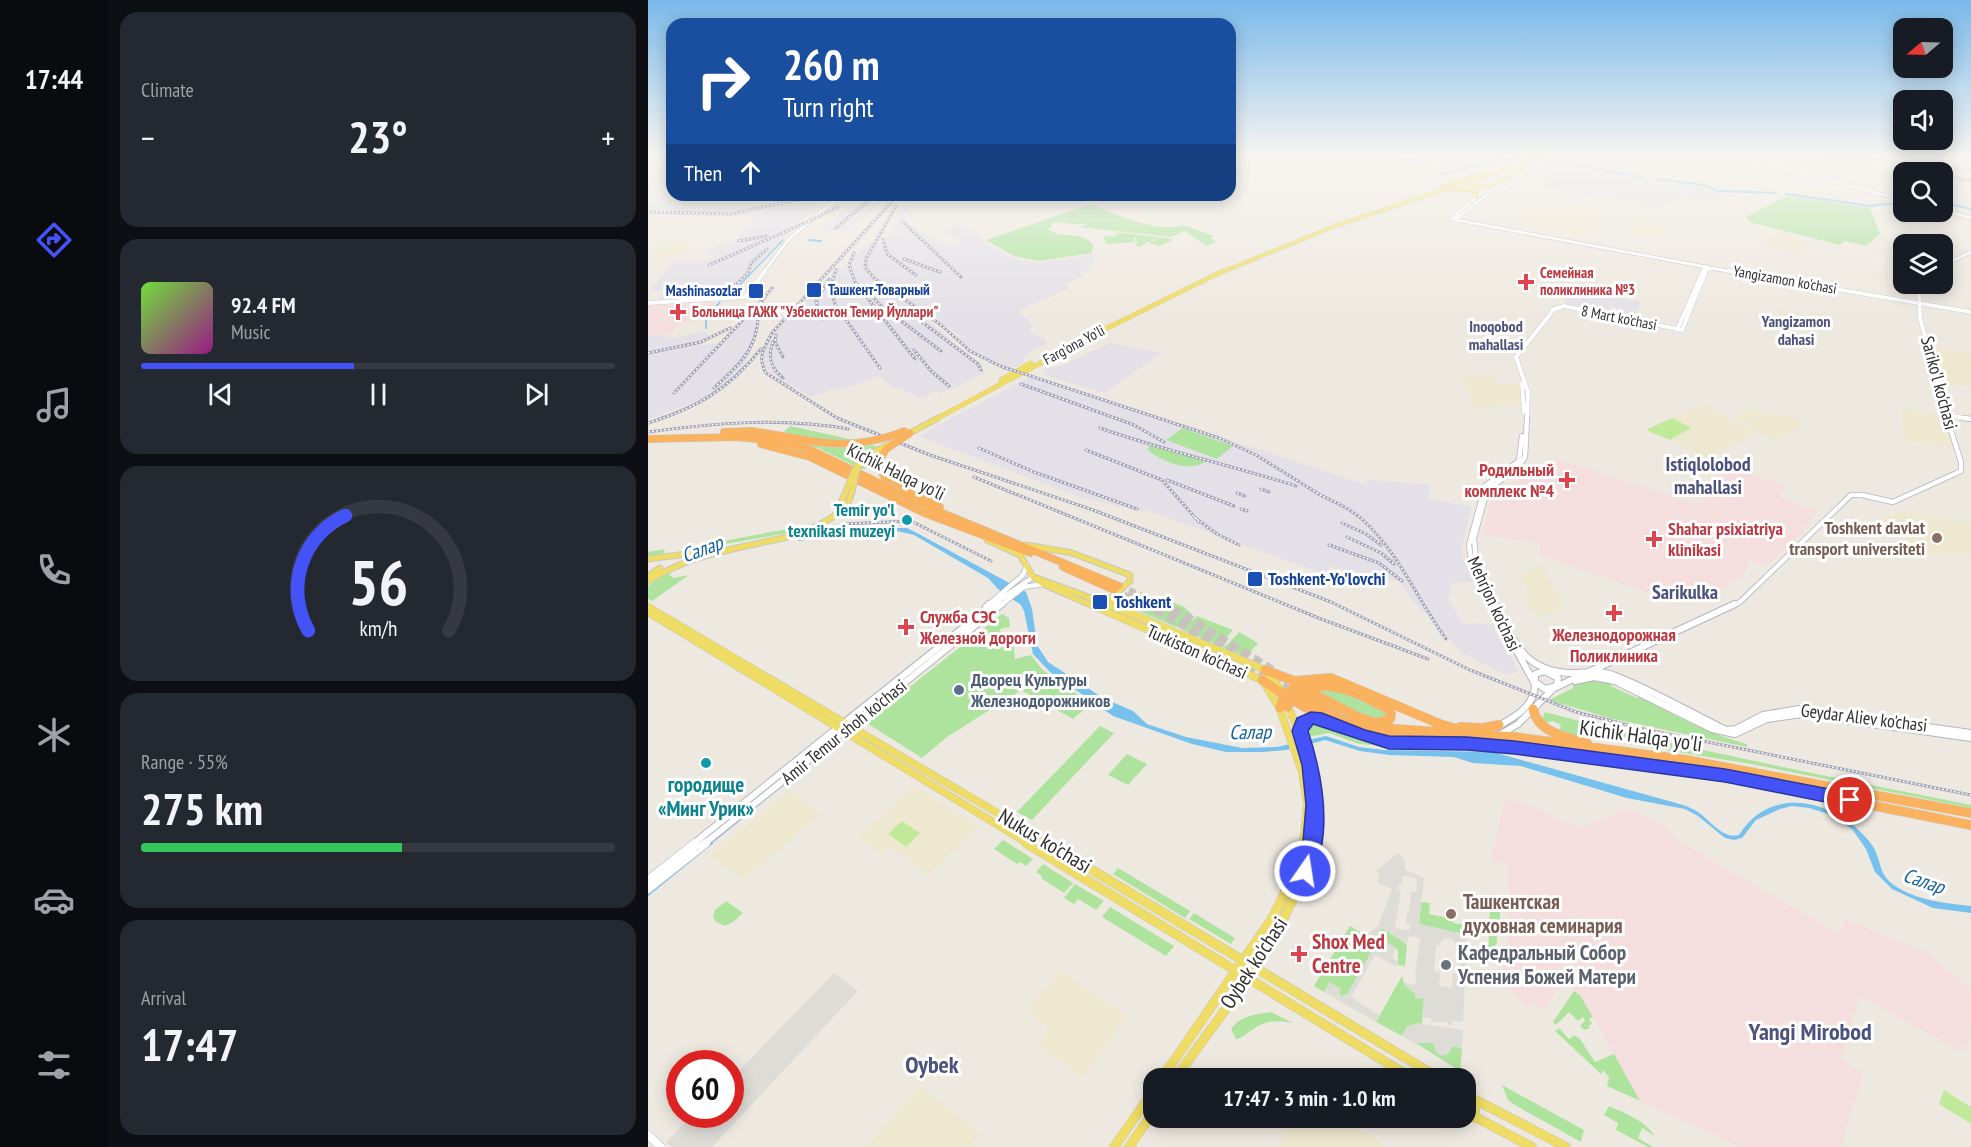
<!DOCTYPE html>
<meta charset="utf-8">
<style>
:root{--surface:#171b24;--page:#242831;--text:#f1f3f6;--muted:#9ea1a6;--line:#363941;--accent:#4453f7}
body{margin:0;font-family:"PT Sans Narrow",sans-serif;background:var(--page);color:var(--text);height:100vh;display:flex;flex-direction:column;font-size:22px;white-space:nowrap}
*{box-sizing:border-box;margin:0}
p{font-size:20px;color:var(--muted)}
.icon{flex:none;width:33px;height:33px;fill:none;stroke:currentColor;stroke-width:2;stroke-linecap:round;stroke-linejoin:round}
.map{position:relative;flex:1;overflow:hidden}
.panel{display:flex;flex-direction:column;gap:12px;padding:12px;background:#0d0f14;width:540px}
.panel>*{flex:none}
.guide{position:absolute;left:18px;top:18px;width:570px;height:183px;border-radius:18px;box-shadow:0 3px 15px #0003;background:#1a4fa0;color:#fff;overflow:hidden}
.needle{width:39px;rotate:251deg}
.buttons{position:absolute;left:1245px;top:18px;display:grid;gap:12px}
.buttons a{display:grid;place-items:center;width:60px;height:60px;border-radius:12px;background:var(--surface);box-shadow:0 3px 15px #0003;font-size:30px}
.speed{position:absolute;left:18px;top:1050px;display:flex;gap:12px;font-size:30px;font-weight:700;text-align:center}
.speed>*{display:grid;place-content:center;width:78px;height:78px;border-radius:50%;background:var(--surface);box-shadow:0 3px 15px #0003;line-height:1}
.speed .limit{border:9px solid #d22;background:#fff;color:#111}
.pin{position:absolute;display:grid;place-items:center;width:51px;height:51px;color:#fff;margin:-26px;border:3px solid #fff;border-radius:50%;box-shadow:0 2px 6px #0007}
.me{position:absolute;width:66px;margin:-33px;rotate:13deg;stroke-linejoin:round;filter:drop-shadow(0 0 4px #0008)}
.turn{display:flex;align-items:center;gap:21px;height:126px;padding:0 18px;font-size:27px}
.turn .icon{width:78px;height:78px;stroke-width:2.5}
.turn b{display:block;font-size:42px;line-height:51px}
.then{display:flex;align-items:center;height:57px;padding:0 18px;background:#0003;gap:12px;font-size:22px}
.big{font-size:45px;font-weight:600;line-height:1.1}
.panel .widget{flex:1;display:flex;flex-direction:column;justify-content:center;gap:9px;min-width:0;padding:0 21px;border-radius:18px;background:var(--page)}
.panel .dial{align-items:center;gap:0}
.dial svg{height:156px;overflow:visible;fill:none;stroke:var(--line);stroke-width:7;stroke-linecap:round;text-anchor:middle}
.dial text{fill:var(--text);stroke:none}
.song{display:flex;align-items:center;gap:18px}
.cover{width:72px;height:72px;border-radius:9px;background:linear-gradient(135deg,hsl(100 70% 55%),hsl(310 70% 35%))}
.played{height:6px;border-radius:3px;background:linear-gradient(90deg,var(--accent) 45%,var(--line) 45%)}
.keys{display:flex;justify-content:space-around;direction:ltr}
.heat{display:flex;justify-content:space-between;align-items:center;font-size:33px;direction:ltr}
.charge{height:9px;border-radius:4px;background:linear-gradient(90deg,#34c759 55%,var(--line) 0)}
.trip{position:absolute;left:495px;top:1068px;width:333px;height:60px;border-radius:18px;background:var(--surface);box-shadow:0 3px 15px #0003;font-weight:600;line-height:60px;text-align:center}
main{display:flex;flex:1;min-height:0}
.tabs{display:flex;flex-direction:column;width:108px;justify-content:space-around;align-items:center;background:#090b0e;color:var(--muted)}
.tabs .icon{width:42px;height:42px}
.tabs .on{color:var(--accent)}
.tabs b{font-size:27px;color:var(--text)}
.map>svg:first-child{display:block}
.industrial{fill:#e3e0e7}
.education{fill:#efe8d0}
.medical{fill:#f4dfde}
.green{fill:#aee39e}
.pitch{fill:#c0ea9a}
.plaza{fill:#dedcd7;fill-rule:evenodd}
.water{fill:#76c1ed}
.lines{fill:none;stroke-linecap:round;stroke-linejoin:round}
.stream-far1{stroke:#76c1ed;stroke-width:1.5}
.stream{stroke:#76c1ed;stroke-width:2}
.canal{stroke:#76c1ed;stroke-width:2}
.highway-tunnel-far1{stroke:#c7c3bc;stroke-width:7;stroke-dasharray:7 4;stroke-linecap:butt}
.highway-tunnel{stroke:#c7c3bc;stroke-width:9;stroke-dasharray:9 4.5;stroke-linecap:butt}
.secondary-far4-casing{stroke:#b3b4c0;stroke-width:4}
.secondary-far3-casing{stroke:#b3b4c0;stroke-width:4.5}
.secondary-far2-casing{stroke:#b3b4c0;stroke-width:6}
.secondary-far1-casing{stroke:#b3b4c0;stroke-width:8}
.secondary-casing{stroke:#b3b4c0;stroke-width:9}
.primary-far4-casing{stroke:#c8c8c8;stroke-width:4.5}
.primary-far3-casing{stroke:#c8c8c8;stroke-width:5}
.primary-far2-casing{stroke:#c8c8c8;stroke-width:7}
.primary-far1-casing{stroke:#c8c8c8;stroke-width:8}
.primary-casing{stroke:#c8c8c8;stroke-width:10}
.highway-far1-casing{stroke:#c8c8c8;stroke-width:8}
.highway-casing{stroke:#c8c8c8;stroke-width:10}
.secondary-far4{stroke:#fff;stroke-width:3}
.secondary-far3{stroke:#fff;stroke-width:4}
.secondary-far2{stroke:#fff;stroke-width:4.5}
.secondary-far1{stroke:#fff;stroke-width:6}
.secondary{stroke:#fff;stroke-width:8}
.primary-far4{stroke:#eedc64;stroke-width:4}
.primary-far3{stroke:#eedc64;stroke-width:4.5}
.primary-far2{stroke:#eedc64;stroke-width:5}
.primary-far1{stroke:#eedc64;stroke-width:7}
.primary{stroke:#eedc64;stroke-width:9}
.highway-far1{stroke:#fbb25e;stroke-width:7}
.highway{stroke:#fbb25e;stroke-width:9}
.rail-casing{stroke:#a2a3b7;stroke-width:3}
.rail{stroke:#fff;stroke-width:1.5;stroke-dasharray:2;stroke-linecap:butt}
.primary-bridge-casing{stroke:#c8c8c8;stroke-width:7;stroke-linecap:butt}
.highway-bridge-casing{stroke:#c8c8c8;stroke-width:8;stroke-linecap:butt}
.primary-bridge{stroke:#eedc64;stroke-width:5}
.highway-bridge{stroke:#fbb25e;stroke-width:7}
.route{fill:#4453f7;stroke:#2c36a1;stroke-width:1.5}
.health-dot{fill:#e0444e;stroke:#fff;stroke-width:2}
.transit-dot{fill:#1a4fb4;stroke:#fff;stroke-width:2}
.culture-dot{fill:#0f9aa8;stroke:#fff;stroke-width:2}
.education-dot{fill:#8d6e63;stroke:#fff;stroke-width:2}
.service-dot{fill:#5c6f8a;stroke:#fff;stroke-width:2}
.worship-dot{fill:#6b7280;stroke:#fff;stroke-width:2}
.labels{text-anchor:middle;stroke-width:6;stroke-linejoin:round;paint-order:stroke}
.far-health-label{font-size:15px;font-weight:bold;fill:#be3a42;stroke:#fff;text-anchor:start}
.far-street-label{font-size:15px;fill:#2d2d2d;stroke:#fff}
.far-transit-label{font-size:15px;font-weight:bold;fill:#164399;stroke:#fff;text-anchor:start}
.far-neighbourhood-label{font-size:16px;font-weight:bold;fill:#4d517d;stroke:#fff}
.street-label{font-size:18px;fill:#2d2d2d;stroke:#fff}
.health-label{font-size:18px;font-weight:bold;fill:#be3a42;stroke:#fff;text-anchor:start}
.culture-label{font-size:18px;font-weight:bold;fill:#0d838f;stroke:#fff;text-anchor:end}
.education-label{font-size:18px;font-weight:bold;fill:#785e54;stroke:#fff;text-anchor:end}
.transit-label{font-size:18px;font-weight:bold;fill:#164399;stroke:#fff;text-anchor:start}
.service-label{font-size:18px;font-weight:bold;fill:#4e5e75;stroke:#fff;text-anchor:start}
.neighbourhood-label{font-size:20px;font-weight:bold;fill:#4d517d;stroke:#fff}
.water-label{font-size:20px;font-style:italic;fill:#105f9e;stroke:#fff}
.near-street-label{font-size:21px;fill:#2d2d2d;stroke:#fff}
.near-culture-label{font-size:21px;font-weight:bold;fill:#0d838f;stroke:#fff}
.near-education-label{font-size:21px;font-weight:bold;fill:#785e54;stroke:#fff;text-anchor:start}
.near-health-label{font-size:21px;font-weight:bold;fill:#be3a42;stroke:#fff;text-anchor:start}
.near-worship-label{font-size:21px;font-weight:bold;fill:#5b616d;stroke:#fff;text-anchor:start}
.near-neighbourhood-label{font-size:24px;font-weight:bold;fill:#4d517d;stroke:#fff}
</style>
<main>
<nav class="tabs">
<b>17:44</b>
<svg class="icon on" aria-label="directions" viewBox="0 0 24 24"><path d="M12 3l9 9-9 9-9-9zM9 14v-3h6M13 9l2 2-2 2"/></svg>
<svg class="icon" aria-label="music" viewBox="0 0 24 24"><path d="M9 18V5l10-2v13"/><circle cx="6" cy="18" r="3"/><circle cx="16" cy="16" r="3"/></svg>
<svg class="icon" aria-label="phone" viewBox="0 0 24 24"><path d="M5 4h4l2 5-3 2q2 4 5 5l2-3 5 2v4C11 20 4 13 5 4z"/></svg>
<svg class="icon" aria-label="climate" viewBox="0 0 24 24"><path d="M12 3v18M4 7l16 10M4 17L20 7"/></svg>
<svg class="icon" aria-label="car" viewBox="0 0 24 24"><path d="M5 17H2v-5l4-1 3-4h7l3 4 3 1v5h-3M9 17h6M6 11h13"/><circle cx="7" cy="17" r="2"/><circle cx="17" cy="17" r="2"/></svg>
<svg class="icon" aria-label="filters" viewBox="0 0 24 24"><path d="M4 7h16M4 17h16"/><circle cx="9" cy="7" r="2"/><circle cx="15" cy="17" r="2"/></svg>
</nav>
<section class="panel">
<div class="widget"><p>Climate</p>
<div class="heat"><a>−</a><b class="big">23°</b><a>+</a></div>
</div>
<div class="widget">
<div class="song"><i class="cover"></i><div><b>92.4 FM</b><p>Music</p></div></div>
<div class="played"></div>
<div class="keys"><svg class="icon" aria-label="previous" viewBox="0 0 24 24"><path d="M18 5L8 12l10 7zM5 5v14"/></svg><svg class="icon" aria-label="pause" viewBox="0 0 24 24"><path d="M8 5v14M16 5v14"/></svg><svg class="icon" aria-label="next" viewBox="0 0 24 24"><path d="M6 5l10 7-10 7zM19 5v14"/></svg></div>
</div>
<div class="widget dial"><svg viewBox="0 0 100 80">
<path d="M14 69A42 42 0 1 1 86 69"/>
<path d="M14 69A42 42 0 0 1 33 10" stroke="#4453f7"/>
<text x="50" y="56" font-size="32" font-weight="700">56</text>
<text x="50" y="72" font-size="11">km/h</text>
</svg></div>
<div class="widget"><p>Range · 55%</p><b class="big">275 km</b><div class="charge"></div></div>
<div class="widget"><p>Arrival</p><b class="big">17:47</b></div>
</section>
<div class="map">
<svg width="1323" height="1147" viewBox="0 0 1323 1147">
<rect width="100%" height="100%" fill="#eee9e0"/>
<!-- industrial -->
<path class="industrial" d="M1160,157H1220L1248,164L1238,171Z
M899,165L961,171L984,178L1053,186L1066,191L1078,193L1062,204L1035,198L1024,199L1014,207L895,186L897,182L894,179Z
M24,187V195H183L172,202L147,228L139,231L142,232L79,295L56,297L60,292L45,293L43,295H48L45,298L9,300L17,291H1L27,262L50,261L51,263L66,256L57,255L64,247L86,241L104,223H100L106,217L0,214V202Z
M215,195H243L198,231H171Z
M260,195H276L267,196L255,216L263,226L300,247L314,243L298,231L308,223L335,236L332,240L363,258L389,263L445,254L447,263L440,265L443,270L432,272L435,277L417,283L421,288L370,311L382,322L384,327L381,331L400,342L377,356L374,360L378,362L366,368L345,362L333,355L318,346L310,338L313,336L269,306L265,308L298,335L312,350L332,363L337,372L311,386L292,393L289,391L272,399L251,387L245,388L231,376L190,391L186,388L162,398L148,387L144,389L117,367L116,353L122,341L131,329L189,269L202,267L204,259L219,243L236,242V237L244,236L249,212L252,211Z
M927,289L971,298L993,302L988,315L980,314L979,316L973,315L975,309L963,306L960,313L916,304L921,294H924Z
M101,318H107V335L100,360L86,378L54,399L0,420V336L17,334L19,339L58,331L61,338L53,345L76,343Z
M461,343L514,353L456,393L394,374L399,368L414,366Z
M385,375L716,484L720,480L782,485L781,496L779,498L823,507L814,546V554L828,582L804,583L800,600L816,625L829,623L847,625L871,672L857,674L815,654L788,625L782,615L772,610L752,582L682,567L676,574L498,510L495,512L434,498L270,436Z"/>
<!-- education -->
<path class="education" d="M1160,183L1201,194L1193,197L1155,194L1145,191Z
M919,204H929L957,209L951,218L912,211Z
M882,208L949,219L943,230L946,231L943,235H933L883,226V223L871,221Z
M985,220L1000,222L1020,225L1013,238L978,232Z
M1129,233L1163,242L1150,253L1117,245L1120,239Z
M42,242L30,256L1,259L14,244Z
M1132,311L1177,318V328L1130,321Z
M1288,348L1323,354V387L1298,383Z
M844,375L847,384L874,385V404H846V406L832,410L828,409L820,401L825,398L814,378Z
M1057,405L1108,433L1058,458L1022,440L1042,428L1024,418Z
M1253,409L1292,416L1296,420L1304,448L1257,440Z
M1101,410L1152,419L1151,431H1143L1127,440L1085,417Z
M1252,511L1323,523V555H1284L1229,522Z
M893,565L917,608L889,617L873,592L879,590L872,576Z
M268,787L327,824V830L280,876L242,847L233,854L210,837Z
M141,791L173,814L95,880L63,854Z
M412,971L480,1016L434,1077L390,1044L400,1028L378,1011Z
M272,1086L333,1134L322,1147H218Z
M648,1118H694L740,1147H629Z"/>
<!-- medical -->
<path class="medical" d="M69,302L54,320L30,324L25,333L0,336V304Z
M905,458L1046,503H1054L1075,467L1138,485L1131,496L1169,511L1153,533L1119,566L1102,560L1097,573L1073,590L1062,583L1024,601L891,555L893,544L835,534L843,498L876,474Z
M857,799L885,806L917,823L934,828L976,809L998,816L1015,825L1031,841L1191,934L1197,919L1281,954L1323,990V1029L1316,1053L1212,996L1193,1058L1215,1075L1197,1133L1194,1147H1092L992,1101L933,995L915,982L896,1010L885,1002L879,1008L844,971H854L861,945V864L843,861Z"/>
<!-- green -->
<path class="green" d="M1139,196L1222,208L1232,234L1218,246L1196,241L1192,245L1102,222L1098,217Z
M444,204C465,215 514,234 535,225L566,236L562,238L568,242L559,246L537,231L522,237L431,227L439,225L436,223C425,227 414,219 402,224L405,226L399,229C403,231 410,235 414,235C425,235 438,235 445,245L444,253L391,261L366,256L338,240Z
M465,232L511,237L502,241V242L514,237L526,240L511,246L501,243V241L491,247L487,245L491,243H489L488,237L486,238L487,242L459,244L455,237L464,233L459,236L466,237L470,233Z
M142,426L206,440L202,445L134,434Z
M535,428L585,446L569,459L518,440Z
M93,432C136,437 183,455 225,445L234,450L228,459L227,467L213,469L170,448L126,437L69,434Z
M503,444L560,460C543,474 513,462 499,449Z
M161,525L145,532L66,546L38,553L0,557V552L17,549L15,554H22L70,542Z
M19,571L25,578L41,575L4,601L0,599V586Z
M514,598L536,607L544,614L532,626L528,627L483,608L486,605L501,611Z
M354,614L361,618L362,627L352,629L353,635L364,633L367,659L383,655L395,670L443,704L425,719L373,690L299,737L274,758L217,722Z
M549,616L585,630L573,644L578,646L591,632L610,643L598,657L535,630Z
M946,680L964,683L963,686L989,698L991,696C1022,714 1064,735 1099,744V747L961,718L901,700L925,688V685Z
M679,686L737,711L740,717L728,721L665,689Z
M897,712C1037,749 1180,776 1323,805V808L1103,764L925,735L911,731L913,725L905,721L897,723L893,720Z
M672,721L714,739L737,746L711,744L681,733L661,737L658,726L660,722Z
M452,726L466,733L384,820L369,812Z
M479,754L499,764L480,785L460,775Z
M355,840L385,859L378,866L372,862L369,864L346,849Z
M395,864L425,883L416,893L393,878L394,876L388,872Z
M470,868L542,911L537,918L465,874Z
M427,884L456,901L448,910L430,899L426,904L416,898Z
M78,901L95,913L85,922L77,926L68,922L65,916L67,910Z
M842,901L852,902V920L848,922L849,942L840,961Z
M773,902L782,903L781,914L805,919V923L820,925L819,935L771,924Z
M462,907L526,946L518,956L454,917Z
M546,913L587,938L583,944L541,919Z
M702,926L729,942L700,993L693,997L682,982L676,992L666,986Z
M734,928L759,944L757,966L750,965V950L732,937Z
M754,976L757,986L776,999L774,1024L768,1023L759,1027L754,1036L728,1022Z
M926,991L932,995L945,1017L941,1018L944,1024L940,1026L942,1028L936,1030L932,1026L937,1021L935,1017L930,1021L921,1012L908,1025L905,1022Z
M623,1012L645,1023C628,1020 618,1020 604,1030C597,1034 595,1038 588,1039L583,1029C592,1016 608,1014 623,1012Z
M911,1028L921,1039L926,1035L932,1039L947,1062L966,1054L992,1101L959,1086L961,1077L955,1070L953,1074L907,1031Z
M766,1042L786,1043L787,1050L801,1053L804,1046L814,1048L812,1071Z
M854,1085L936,1130L933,1142L865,1104L860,1100Z
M961,1106C978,1114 996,1120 1007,1136L994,1128L990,1138L1005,1147H1000L968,1130L970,1123L956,1115Z"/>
<!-- pitch -->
<path class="pitch" d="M1024,418L1043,428L1022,440L998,430Z
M254,821L272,833L258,847L240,834Z
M1296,1090L1323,1107V1124L1291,1104Z"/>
<!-- plaza -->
<path class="plaza" d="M750,853L757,860V870L776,878L771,924L819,935L815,1022L805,1021L804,1025H800V1022H783V1018L774,1017L776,999L767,998V992L757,986L756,982L765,985L769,982L767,976L772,938L760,936V941L754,943V940L734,928L732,937L750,950H746L745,959L750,961L749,967L727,955L703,997L732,1016L728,1022L676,992L682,982L693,989L690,996L692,997L700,993L729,942L718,935L730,926L744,889L729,883L732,876L728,871ZM754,876L769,878L768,892H763L761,914H759L758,923L762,924L761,931L747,928L753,890H750L751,884H754ZM801,938L806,941L809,948L812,949L811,974H805L804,988L791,986L792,972L786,971L788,945H792L794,940Z
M186,973L210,991L64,1147H24L18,1142L45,1115L82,1114L83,1079Z
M768,1023L815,1030L814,1048L804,1046L800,1054L794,1056L788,1052L785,1043H766L754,1036L759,1027Z"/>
<!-- water -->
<path class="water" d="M245,528H259L269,533L378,592L384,609L389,645L400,662L455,698L485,711L499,724L538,737L594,748L629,747L678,736L711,747L736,750L845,752L1028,803C1036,805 1044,808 1050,812C1063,821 1074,839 1091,835C1123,782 1192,801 1224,845C1232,856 1231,872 1241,881C1262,900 1296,903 1323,906V913L1285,908L1244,889L1227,872L1218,849L1204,829L1184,815L1161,808L1144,806L1132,809L1108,820L1094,838L1086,840L1077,838L1050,816L1037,809L979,798L873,766L825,763L806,757L741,755L712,751L677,740L638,750L614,752H578L544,744L465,716L402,672L385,654L376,611L373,605L350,589L340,578L266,535L245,530L149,541L159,535Z"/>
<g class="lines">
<!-- stream-far1 -->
<path class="stream-far1" d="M82,295L135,240
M58,328V318L72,302
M217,719L233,706
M62,844L146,776"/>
<!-- stream -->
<path class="stream" d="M0,895L64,843"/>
<!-- canal -->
<path class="canal" d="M748,157L780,164L795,174L847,161L865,160
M892,164L937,166L996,178
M1008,179L1056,185L1070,191L1127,193
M1138,194L1222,206L1256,202
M1294,202L1323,209
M161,240L173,241"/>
<!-- highway-tunnel-far1 -->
<path class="highway-tunnel-far1" d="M471,586L515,606
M466,590L498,606"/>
<!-- highway-tunnel -->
<path class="highway-tunnel" d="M495,604L529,621L583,654
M512,604L535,615L624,670
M600,665L646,693"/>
<!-- secondary-far4 casing -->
<g class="secondary-far4-casing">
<path id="secondary-far4" d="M1092,157L1256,200
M844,171L879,157
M833,188L835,192L803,219L1090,273
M1294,210L1323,218
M807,220L853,183L860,189
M1294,266L1323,252
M115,273L141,239L193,195
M1054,273L1057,266
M1058,273L1060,267"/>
</g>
<!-- secondary-far3 casing -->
<g class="secondary-far3-casing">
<path id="secondary-far3" d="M1081,271L1323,312
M1271,284L1272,318L1300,419
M0,303L97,297L117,271
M904,310L916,306L1034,330
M1029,330L1055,271
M1034,330L1058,271
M874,383L876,412
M1299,415L1323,419
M879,419L880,392L868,357L907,308"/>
</g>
<!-- secondary-far2 casing -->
<g class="secondary-far2-casing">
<path id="secondary-far2" d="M1315,418L1323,419
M339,606L375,575L379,565
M343,606L385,577
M352,606L376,587L395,584
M844,606L823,560L821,545L837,486L871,461L874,436
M848,606L828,562L826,538L839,490L870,468L877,457L879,418
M1083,606L1092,602L1203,495H1214L1245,502L1313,471V462L1299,418"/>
</g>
<!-- secondary-far1 casing -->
<g class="secondary-far1-casing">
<path id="secondary-far1" d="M843,604L887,684C887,706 867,717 849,727
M847,604C866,642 876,672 924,673C937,673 953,670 965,675C1004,690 1041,712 1078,730L1088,729L1115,715L1151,709L1323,733
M338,607L341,604
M897,671L910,678L909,686L897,689L887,682V674Z
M927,681L946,677L967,681L1064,729L1087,734L1119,719L1154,714L1323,738
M197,722L345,604
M203,726L354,604
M853,734L870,724L906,688L1087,604
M45,844L189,728
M56,844L196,732"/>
</g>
<!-- secondary casing -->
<g class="secondary-casing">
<path id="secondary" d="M0,880L47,843
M0,889L58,843
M0,1135L13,1147"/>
</g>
<!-- primary-far4 casing -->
<g class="primary-far4-casing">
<path id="primary-far4" d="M821,183C842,194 855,179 873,168
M794,186L842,172
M806,190H822L829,194V197
M572,273L687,226L894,157"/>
</g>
<!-- primary-far3 casing -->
<g class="primary-far3-casing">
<path id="primary-far3" d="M353,380L383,363
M288,419L439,338L575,271"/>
</g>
<!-- primary-far2 casing -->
<g class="primary-far2-casing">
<path id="primary-far2" d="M262,433L290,418
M339,540L372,555L385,577L395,584L445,606
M378,545L424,553L482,575V581L463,598L464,605
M0,559L47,553
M0,576L12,568
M386,577L465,606
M0,581C49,551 93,549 147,535"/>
</g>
<!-- primary-far1 casing -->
<g class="primary-far1-casing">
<path id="primary-far1" d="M442,604L614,680L631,707L654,772L659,804L655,844
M461,604L617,670L633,690
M0,607L402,844
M0,612L381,844
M639,704C660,752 673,791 662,844"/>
</g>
<!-- primary casing -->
<g class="primary-casing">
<path id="primary" d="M378,843L764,1078
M399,843L791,1078
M514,1078L623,920C637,895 648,871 655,843
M528,1078C577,1007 646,929 663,843
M818,1095L918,1147
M821,1097V1115
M827,1101V1118
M818,1112L884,1147
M466,1147L506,1090
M481,1147L506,1111"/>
</g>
<!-- highway-far1 casing -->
<g class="highway-far1-casing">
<path id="highway-far1" d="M76,432L104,431L158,440
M0,439L88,437L129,441L159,448L285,509L471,586
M113,444L162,457L276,513L382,553
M258,489L292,507
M415,567L466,590"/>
</g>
<!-- highway casing -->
<g class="highway-casing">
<path id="highway" d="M617,670L646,681L683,678L792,724L818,732
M614,680C663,713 711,742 772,744
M662,692L710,717L746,729L867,737L1038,760L1323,813
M655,698L696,721L744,736L866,747L1077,776L1323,825
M640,707L641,699C673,673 708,692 740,709L743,714L742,719L728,723
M632,708L636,695L656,682
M885,709C890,733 919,737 939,743
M812,727L834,728L851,725
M653,739C651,725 657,718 671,718"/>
</g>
<!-- secondary-far4 -->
<use href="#secondary-far4" class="secondary-far4"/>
<!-- secondary-far3 -->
<use href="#secondary-far3" class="secondary-far3"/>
<!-- secondary-far2 -->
<use href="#secondary-far2" class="secondary-far2"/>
<!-- secondary-far1 -->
<use href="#secondary-far1" class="secondary-far1"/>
<!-- secondary -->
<use href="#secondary" class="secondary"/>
<!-- primary-far4 -->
<use href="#primary-far4" class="primary-far4"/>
<!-- primary-far3 -->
<use href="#primary-far3" class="primary-far3"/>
<!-- primary-far2 -->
<use href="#primary-far2" class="primary-far2"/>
<!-- primary-far1 -->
<use href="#primary-far1" class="primary-far1"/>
<!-- primary -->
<use href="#primary" class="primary"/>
<!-- highway-far1 -->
<use href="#highway-far1" class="highway-far1"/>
<!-- highway -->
<use href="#highway" class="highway"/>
<!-- rail casing -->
<g class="rail-casing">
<path id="rail" d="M1223,157L1323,170
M1294,174L1323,181
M250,195L124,333C116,348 109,357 118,373L189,418L282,455L445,510L683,602L822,670L928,712L1000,730L1323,795
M263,200L266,195
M248,206L218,259L217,267L226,278L293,325L322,351L352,366L571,438L608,455L674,496
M0,212L83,214L171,195
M255,222L313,277
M157,223L190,207
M188,228L227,195
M235,240L239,254L268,275
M91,241L118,236
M206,253L201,265L207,282L267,359
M256,259L292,272
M61,265L164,220
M188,270L182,288L187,304L232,368
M81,291L100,273L103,263L119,249
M225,297L232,305L293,351
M266,316L330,364L333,370
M174,319L168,302L181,279
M128,335L127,342L135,357
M125,342C119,357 123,368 135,378
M266,350L283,371L301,386
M0,353L53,342L82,328
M373,384L486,425L516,442
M66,388C82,373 101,357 107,336C114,313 105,309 124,288
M26,393L113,301
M0,423C50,407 80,390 113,349
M452,428C516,451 583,465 648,486
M0,432C67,423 133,417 200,429
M331,448L386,472L489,509
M438,450L514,480L551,522
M326,477L673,619L780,659
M519,480L586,506
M613,489L621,492
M589,493L597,496
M668,493C685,501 702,508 716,521C751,553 770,601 798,639
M593,509L599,511
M546,517L569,534L591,545
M694,523L718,534L733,545
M195,524L263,521L343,561
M699,537L733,553L746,564
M681,545L731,563L754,581"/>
</g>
<!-- rail -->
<use href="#rail" class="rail"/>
<!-- primary-bridge casing -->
<g class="primary-bridge-casing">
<path id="primary-bridge" d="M192,505L211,460
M147,535C165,528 186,520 199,504C205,495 205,487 207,477C210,459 228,451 243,443"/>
</g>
<!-- highway-bridge casing -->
<g class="highway-bridge-casing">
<path id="highway-bridge" d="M158,440C194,447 223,444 257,431
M258,489L236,477L230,463L238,449L262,433"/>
</g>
<!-- primary-bridge -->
<use href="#primary-bridge" class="primary-bridge"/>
<!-- highway-bridge -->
<use href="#highway-bridge" class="highway-bridge"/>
</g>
<!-- sky -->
<linearGradient id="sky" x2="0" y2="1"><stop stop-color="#7ab9ea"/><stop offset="0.49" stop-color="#f7f5f1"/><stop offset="1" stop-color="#f7f5f1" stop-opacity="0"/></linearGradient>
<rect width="1323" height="318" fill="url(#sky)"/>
<!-- route -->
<path class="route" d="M663,712L674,713L717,730L741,736L819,737L866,741L1077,769L1202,793L1208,795L1210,800L1208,805L1202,807L1077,782L866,754L819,750L741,749L665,724L660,731C675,777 685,832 664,877L657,879L650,877L648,871L655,841L658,805L654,765L644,731L649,718Z"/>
<!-- markers -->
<g class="health-dot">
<path d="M875 273h6v6h6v6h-6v6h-6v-6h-6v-6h6z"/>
<path d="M27 303h6v6h6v6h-6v6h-6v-6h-6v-6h6z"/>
<path d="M916 471h6v6h6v6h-6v6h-6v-6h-6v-6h6z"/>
<path d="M1003 530h6v6h6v6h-6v6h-6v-6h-6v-6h6z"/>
<path d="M963 604h6v6h6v6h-6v6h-6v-6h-6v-6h6z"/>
<path d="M255 618h6v6h6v6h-6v6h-6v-6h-6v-6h6z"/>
<path d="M648 945h6v6h6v6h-6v6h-6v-6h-6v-6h6z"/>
</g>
<g class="transit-dot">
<rect x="158" y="282" width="16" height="16" rx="3"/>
<rect x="100" y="283" width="16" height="16" rx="3"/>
<rect x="599" y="571" width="16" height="16" rx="3"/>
<rect x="444" y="594" width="16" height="16" rx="3"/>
</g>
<g class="culture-dot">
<circle cx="259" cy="520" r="6"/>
<circle cx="58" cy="763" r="6"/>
</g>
<g class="education-dot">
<circle cx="1289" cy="538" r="6"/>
<circle cx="803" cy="914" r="6"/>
</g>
<circle class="service-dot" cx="311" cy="690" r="6"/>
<circle class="worship-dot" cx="798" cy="965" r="6"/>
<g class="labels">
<!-- far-health labels -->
<g class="far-health-label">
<text x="892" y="278">Семейная<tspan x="892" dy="17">поликлиника №3</tspan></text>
<text x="44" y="317">Больница ГАЖК "Узбекистон Темир Йуллари"</text>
</g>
<!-- far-street labels -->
<g class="far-street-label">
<text transform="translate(1137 280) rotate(10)" y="5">Yangizamon ko'chasi</text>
<text transform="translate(971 318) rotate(11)" y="5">8 Mart ko'chasi</text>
<text transform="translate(426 345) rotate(-28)" y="5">Farg'ona Yo'li</text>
</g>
<!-- far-transit labels -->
<g class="far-transit-label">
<text x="180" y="295">Ташкент-Товарный</text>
<text x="94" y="296" text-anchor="end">Mashinasozlar</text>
</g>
<!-- far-neighbourhood labels -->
<g class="far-neighbourhood-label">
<text x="1148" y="327">Yangizamon<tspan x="1148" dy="18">dahasi</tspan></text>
<text x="848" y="332">Inoqobod<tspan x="848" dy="18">mahallasi</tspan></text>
</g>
<!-- street labels -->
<g class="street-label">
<text transform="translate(1291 383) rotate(75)" y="6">Sariko'l ko'chasi</text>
<text transform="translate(248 472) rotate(26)" y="6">Kichik Halqa yo'li</text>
<text transform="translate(846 604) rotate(65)" y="6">Mehrjon ko'chasi</text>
<text transform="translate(549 652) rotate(24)" y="6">Turkiston ko'chasi</text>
<text transform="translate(1216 718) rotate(7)" y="6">Geydar Aliev ko'chasi</text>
<text transform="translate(196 732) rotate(-39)" y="6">Amir Temur shoh ko'chasi</text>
</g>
<!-- health labels -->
<g class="health-label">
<text x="906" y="476" text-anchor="end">Родильный<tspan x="906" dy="21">комплекс №4</tspan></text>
<text x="1020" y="535">Shahar psixiatriya<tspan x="1020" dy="21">klinikasi</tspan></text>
<text x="272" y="623">Служба СЭС<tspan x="272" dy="21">Железной дороги</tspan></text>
<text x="966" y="641" text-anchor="middle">Железнодорожная<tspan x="966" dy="21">Поликлиника</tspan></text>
</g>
<!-- culture labels -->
<g class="culture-label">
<text x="247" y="516">Temir yo'l<tspan x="247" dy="21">texnikasi muzeyi</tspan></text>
</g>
<!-- education labels -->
<g class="education-label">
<text x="1277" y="534">Toshkent davlat<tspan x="1277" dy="21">transport universiteti</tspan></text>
</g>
<!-- transit labels -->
<g class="transit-label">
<text x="620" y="585">Toshkent-Yo'lovchi</text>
<text x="466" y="608">Toshkent</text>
</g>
<!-- service labels -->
<g class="service-label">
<text x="323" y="686">Дворец Культуры<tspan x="323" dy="21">Железнодорожников</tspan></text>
</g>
<!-- neighbourhood labels -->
<g class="neighbourhood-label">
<text x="1060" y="471">Istiqlolobod<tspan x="1060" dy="23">mahallasi</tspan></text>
<text x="1037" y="599">Sarikulka</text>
</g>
<!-- water labels -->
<g class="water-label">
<text transform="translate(54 549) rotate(-20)" y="7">Салар</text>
<text transform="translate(602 732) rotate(-1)" y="7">Салар</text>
<text transform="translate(1276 881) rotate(19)" y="7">Салар</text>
</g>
<!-- near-street labels -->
<g class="near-street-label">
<text transform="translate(993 736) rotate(8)" y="7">Kichik Halqa yo'li</text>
<text transform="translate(397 841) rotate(31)" y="7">Nukus ko'chasi</text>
<text transform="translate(606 963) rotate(-57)" y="7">Oybek ko'chasi</text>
</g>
<!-- near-culture labels -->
<g class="near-culture-label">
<text x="58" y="792">городище<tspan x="58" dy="24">«Минг Урик»</tspan></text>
</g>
<!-- near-education labels -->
<g class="near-education-label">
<text x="815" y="909">Ташкентская<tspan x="815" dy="24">духовная семинария</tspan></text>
</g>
<!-- near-health labels -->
<g class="near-health-label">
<text x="664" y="949">Shox Med<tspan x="664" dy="24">Centre</tspan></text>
</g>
<!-- near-worship labels -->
<g class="near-worship-label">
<text x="810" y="960">Кафедральный Собор<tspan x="810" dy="24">Успения Божeй Матери</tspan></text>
</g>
<!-- near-neighbourhood labels -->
<g class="near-neighbourhood-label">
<text x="1162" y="1040">Yangi Mirobod</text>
<text x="284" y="1073">Oybek</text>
</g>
</g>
</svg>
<div class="buttons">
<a><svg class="needle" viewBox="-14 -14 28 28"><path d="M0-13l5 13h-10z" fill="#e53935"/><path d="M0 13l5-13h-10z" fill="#9ea1a6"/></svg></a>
<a><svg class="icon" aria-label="sound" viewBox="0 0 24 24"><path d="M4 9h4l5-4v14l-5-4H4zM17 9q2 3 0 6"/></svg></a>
<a><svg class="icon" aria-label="search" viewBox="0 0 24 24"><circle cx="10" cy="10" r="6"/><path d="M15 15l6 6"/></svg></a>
<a><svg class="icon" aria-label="layers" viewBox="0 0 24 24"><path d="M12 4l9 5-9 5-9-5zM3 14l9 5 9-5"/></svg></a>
</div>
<div class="speed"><div class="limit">60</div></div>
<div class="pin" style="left:1202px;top:800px;background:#d93025"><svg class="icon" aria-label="arrive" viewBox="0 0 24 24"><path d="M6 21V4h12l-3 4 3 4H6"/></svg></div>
<svg class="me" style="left:657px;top:871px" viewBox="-20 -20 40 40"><circle r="17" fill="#4453f7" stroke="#fff" stroke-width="3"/><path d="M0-11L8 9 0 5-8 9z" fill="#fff"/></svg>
<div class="trip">17:47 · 3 min · 1.0 km</div>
<div class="guide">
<div class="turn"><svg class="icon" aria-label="right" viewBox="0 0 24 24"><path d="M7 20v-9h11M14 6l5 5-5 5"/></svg><div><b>260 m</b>Turn right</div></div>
<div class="then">Then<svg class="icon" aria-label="ahead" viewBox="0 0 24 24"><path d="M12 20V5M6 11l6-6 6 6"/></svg></div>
</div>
</div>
</main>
